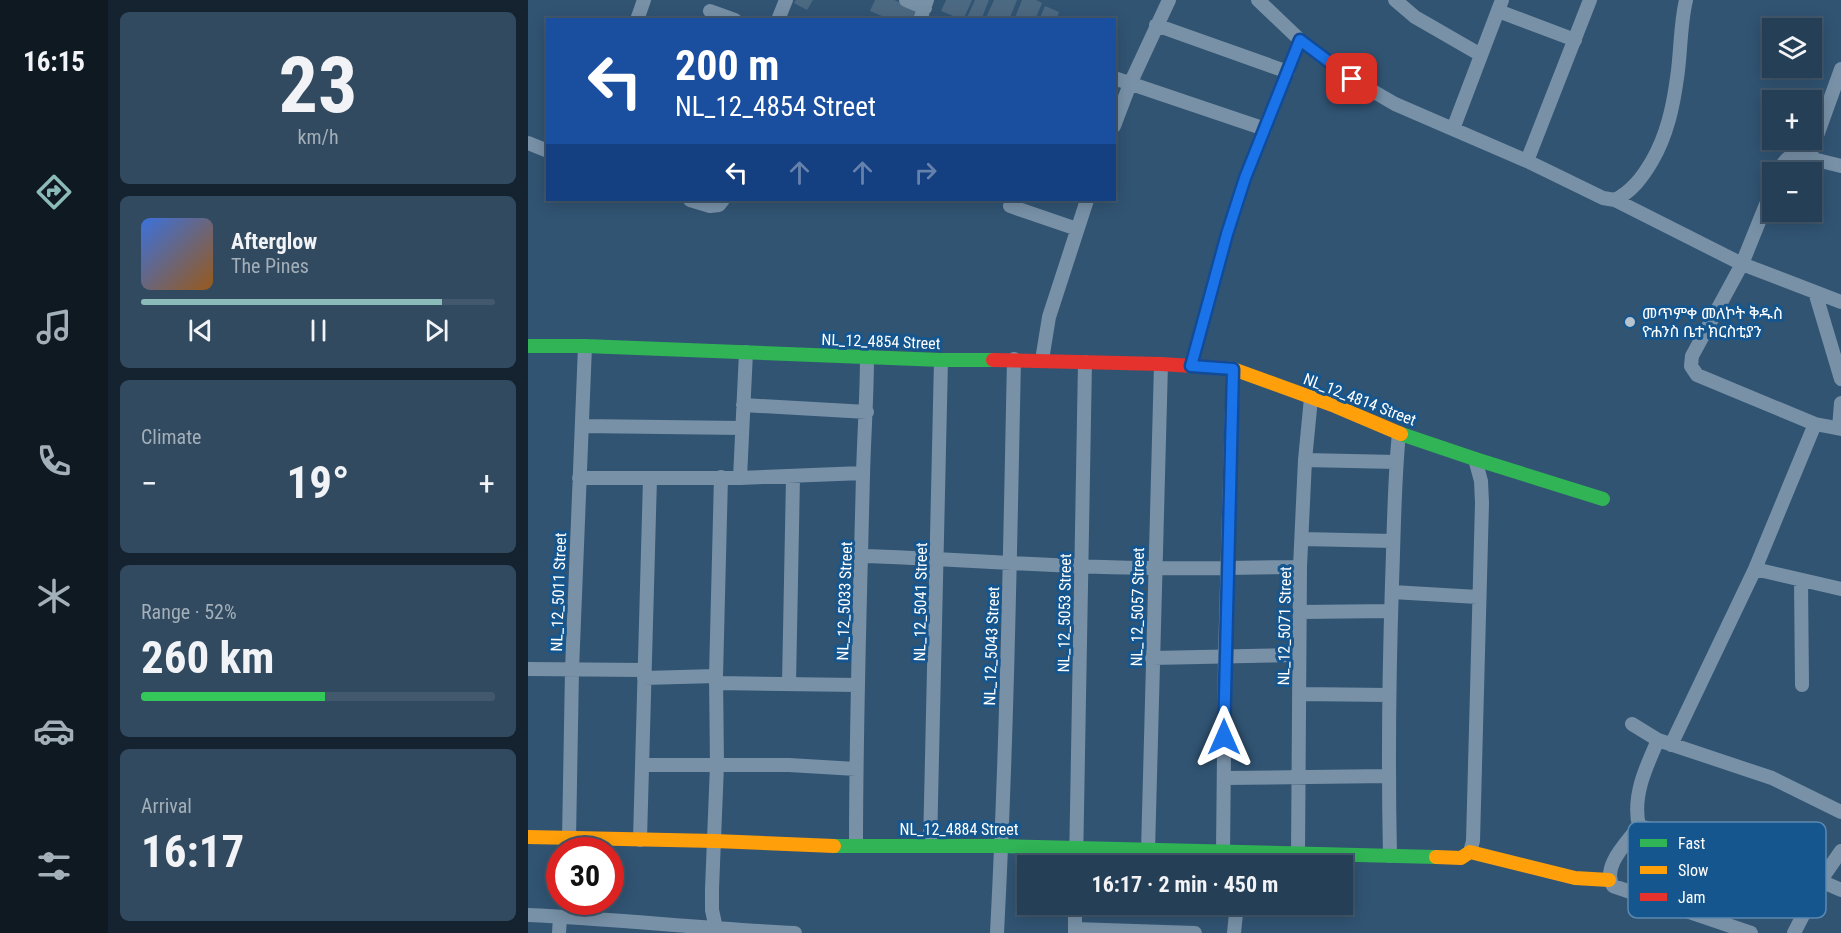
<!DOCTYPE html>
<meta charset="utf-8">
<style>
:root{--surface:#253f56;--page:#314a60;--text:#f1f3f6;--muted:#a3afb9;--line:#42586c;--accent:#8bbbb9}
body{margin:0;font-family:"Roboto Condensed","Noto Sans Ethiopic",sans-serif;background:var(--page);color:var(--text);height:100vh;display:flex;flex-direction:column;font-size:22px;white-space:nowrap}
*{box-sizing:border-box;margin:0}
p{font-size:20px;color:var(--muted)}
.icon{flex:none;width:33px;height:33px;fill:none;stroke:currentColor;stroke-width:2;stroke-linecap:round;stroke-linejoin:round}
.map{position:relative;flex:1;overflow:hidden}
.details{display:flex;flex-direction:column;gap:12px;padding:12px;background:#14232f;width:420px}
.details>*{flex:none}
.banner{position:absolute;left:18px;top:18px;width:570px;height:183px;border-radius:0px;box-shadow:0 3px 15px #0003,0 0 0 2px var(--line);background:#1a4fa0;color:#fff;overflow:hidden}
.controls{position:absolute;left:1234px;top:18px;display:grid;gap:12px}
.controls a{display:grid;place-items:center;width:60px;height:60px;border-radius:0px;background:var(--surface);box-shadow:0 3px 15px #0003,0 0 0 2px var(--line);font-size:30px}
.speed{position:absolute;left:18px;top:837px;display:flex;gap:12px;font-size:30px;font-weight:700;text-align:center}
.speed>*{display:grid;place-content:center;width:78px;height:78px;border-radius:50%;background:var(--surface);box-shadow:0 3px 15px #0003,0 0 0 2px var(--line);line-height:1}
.speed .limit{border:9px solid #d22;background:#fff;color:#111}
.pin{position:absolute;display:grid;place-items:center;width:51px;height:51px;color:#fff;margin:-26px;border-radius:12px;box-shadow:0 3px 9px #0006}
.me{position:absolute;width:66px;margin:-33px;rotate:0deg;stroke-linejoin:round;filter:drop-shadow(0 0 4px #0008)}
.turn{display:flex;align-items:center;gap:21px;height:126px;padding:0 30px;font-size:27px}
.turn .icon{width:78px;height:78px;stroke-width:2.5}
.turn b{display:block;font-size:42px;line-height:51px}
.lanes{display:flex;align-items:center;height:57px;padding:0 30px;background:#0003;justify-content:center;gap:30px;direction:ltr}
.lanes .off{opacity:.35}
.big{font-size:45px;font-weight:700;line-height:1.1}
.details .tile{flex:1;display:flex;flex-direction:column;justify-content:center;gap:9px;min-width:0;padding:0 21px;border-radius:9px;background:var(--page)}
.details .dial{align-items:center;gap:0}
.dial b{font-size:78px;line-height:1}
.song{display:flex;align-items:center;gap:18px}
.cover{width:72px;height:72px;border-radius:9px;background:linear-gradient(135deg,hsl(220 70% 55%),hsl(30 70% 35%))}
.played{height:6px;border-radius:3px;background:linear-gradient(90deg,var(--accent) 85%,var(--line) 85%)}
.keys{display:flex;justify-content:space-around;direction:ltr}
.heat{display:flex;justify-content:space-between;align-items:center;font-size:33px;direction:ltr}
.charge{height:9px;border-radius:4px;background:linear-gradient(90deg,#34c759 52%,var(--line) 0)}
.trip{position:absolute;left:489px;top:855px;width:336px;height:60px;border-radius:0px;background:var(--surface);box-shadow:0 3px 15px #0003,0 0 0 2px var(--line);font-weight:700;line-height:60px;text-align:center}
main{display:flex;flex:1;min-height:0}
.tab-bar{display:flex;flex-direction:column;width:108px;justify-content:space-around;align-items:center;background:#0f1922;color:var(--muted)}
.tab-bar .icon{width:42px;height:42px}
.tab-bar .on{color:var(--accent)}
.tab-bar b{font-size:27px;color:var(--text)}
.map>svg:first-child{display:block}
.building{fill:#4c6982}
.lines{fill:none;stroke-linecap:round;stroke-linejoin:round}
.street{stroke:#7891a7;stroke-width:14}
.fast{stroke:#30b455;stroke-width:14}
.slow{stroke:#ff9f0a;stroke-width:14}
.jam{stroke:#e5322d;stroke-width:14}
.route-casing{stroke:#114b97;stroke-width:15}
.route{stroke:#1a73e8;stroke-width:10}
.poi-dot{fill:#b7c3ce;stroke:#16568e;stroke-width:2}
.labels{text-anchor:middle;stroke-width:6;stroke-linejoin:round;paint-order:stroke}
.poi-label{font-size:16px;fill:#fff;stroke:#16568e;text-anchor:start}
.street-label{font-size:16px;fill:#fff;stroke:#16568e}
.key{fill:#16568e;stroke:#5c89b0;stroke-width:1.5}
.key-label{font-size:16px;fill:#fff}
</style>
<main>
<nav class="tab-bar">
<b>16:15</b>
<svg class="icon on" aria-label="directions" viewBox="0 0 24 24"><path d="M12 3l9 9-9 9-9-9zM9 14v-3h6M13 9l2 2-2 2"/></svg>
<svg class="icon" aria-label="music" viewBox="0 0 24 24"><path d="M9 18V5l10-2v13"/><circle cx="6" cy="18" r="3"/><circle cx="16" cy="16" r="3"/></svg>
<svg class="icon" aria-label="phone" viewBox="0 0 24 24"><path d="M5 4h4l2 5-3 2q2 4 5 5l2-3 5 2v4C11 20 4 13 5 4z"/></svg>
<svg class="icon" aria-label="climate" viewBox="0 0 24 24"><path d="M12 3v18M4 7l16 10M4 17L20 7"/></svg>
<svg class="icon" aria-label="car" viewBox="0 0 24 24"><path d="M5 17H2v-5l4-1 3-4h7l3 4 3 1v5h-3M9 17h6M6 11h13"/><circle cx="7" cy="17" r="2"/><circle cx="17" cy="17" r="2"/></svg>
<svg class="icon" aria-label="filters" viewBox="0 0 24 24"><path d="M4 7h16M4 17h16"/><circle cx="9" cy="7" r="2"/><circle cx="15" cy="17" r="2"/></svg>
</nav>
<section class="details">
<div class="tile dial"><b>23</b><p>km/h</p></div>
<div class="tile">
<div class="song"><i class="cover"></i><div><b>Afterglow</b><p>The Pines</p></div></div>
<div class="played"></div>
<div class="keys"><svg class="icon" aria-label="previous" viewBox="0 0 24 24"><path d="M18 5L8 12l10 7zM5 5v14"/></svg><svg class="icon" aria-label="pause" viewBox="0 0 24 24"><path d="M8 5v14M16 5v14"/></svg><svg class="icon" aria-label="next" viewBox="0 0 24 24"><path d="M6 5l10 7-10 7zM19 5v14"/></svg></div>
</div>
<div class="tile"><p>Climate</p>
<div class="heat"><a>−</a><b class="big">19°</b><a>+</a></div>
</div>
<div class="tile"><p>Range · 52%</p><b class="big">260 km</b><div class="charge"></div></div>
<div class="tile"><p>Arrival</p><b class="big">16:17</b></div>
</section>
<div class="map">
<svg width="1313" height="933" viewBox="0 0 1313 933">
<rect width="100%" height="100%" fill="#315473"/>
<!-- building -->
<path class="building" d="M268,0H285L279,10L266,3Z
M347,0H366L393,11L389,20H363L342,11Z
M418,0H444L435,20L413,11Z
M447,0H461L453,20H438Z
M466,0H489L481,20H457Z
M494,0H508L514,3L507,20H486Z
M517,6L531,12L528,20H511Z"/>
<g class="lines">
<!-- street -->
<path class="street" d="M378,0L397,8
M730,0L772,40L824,79L867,104L999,161L1075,198L1087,200L1214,264L1313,302
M867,0L887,17L953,55
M182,11L207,20
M970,11L1047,40
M109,20L116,0
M250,20L258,0
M392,20L399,0
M628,25L760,72
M586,78L737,129
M586,126L602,84L641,0
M925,129L974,0
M0,143L20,151
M1281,158L1313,166
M999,161L1062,0
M1251,172C1258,155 1263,154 1281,158L1313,69
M1245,187L1214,264L1164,356L1163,366L1169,375L1287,424L1313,429
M162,200L182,206L191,205L195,200
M1087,200C1104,191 1114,178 1124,161C1139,135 1145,107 1149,78C1153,52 1152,25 1158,0
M482,206L549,229
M1287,292L1313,379
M514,360L521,317L559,200
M663,366L699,234L717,178L772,40
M215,405L339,412
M54,426L214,428
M1311,428L1313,403
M777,460L868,462
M51,478H212L335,473
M212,478L218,352
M774,539L865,541
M334,556C431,559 528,567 626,568C675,569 724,567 772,567
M1227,569L1313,589
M1273,580L1274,685
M864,592L950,597
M773,612L863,611
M624,658L771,655
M0,669L116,670
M116,678L188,676
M189,683L330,685
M261,684L265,477
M772,694L861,695
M1104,724L1130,740
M1143,745L1227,569L1287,424
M115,765H261L328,769
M696,778L860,776
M1111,826C1104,796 1118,767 1130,740L1244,778L1313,812
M1111,826C1100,842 1073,866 1085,886L1223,933
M1111,826C1180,844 1248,860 1313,890
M41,839L44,670L57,346
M112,840L122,478
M328,846C328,722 332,599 335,475C336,436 339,396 339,356
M402,846L413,360
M620,851L633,364
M695,852L697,656L705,369
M942,852L945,841L954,503L953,481L947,459
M770,854L772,567L777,460L783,398
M862,856C860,765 861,674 864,583C866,533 866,483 871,433
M548,866L557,362
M0,915C89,919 178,929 267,933
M547,929L667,933
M31,933L32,917
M189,933L184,910V889L189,765L188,676L193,477
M469,933C479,742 482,551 486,359
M547,933V904
M706,933L709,904
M1266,933L1293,880L1313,851"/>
<!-- fast -->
<path class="fast" d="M0,346H57L413,360H465
M873,434L947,459L1075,499
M306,846H473L908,857"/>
<!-- slow -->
<path class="slow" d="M695,368L705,369L807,406L873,434
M0,837L187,841L306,846
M908,857L933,858L942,852L1047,878L1081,880"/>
<!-- jam -->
<path class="jam" d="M465,360L633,364L695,368"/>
</g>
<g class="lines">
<!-- route casing -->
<g class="route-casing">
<path id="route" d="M696,737L705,369L663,366L699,234L717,178L772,40L824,79"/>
</g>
<!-- route -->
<use href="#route" class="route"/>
</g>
<!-- markers -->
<circle class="poi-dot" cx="1102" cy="322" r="6"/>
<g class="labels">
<!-- poi labels -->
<g class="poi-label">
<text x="1114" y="319">መጥምቀ መለኮት ቅዱስ<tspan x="1114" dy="18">ዮሐንስ ቤተ ክርስቲያን</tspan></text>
</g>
<!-- street labels -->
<g class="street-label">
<text transform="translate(353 341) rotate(2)" y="6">NL_12_4854 Street</text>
<text transform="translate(832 399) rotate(21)" y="6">NL_12_4814 Street</text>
<text transform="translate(30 592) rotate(-88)" y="6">NL_12_5011 Street</text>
<text transform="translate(316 601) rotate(-88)" y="6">NL_12_5033 Street</text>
<text transform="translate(392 602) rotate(-89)" y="6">NL_12_5041 Street</text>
<text transform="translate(609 607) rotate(-89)" y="6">NL_12_5057 Street</text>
<text transform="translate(536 613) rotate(-89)" y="6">NL_12_5053 Street</text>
<text transform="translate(756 626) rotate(-89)" y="6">NL_12_5071 Street</text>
<text transform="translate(463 646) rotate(-88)" y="6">NL_12_5043 Street</text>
<text x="431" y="835">NL_12_4884 Street</text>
</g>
</g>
<!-- legend -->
<rect x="1100" y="822" width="198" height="96" rx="9" class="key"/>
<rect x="1112" y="839" width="27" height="8" fill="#30b455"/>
<rect x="1112" y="866" width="27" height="8" fill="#ff9f0a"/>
<rect x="1112" y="893" width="27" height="8" fill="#e5322d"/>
<g class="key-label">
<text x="1150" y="849">Fast</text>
<text x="1150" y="876">Slow</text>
<text x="1150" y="903">Jam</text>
</g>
</svg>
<div class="controls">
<a><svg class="icon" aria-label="layers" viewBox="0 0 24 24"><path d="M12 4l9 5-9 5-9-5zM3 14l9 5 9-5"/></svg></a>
<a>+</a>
<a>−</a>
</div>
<div class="speed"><div class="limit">30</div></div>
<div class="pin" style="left:824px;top:79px;background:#d93025"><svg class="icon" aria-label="arrive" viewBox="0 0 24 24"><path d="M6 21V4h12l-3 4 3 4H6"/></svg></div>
<svg class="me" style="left:696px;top:737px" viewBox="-20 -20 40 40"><path d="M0-17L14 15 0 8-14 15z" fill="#1a73e8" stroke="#fff" stroke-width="4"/></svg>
<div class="trip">16:17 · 2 min · 450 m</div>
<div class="banner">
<div class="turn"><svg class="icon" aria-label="left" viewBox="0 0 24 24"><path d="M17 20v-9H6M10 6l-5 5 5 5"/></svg><div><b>200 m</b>NL_12_4854 Street</div></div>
<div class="lanes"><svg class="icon" aria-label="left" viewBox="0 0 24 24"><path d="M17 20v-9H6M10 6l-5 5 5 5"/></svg><svg class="icon off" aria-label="ahead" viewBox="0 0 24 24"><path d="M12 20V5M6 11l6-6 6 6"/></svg><svg class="icon off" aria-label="ahead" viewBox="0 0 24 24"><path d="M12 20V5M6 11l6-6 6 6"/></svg><svg class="icon off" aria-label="right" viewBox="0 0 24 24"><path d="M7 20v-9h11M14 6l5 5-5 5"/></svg></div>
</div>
</div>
</main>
